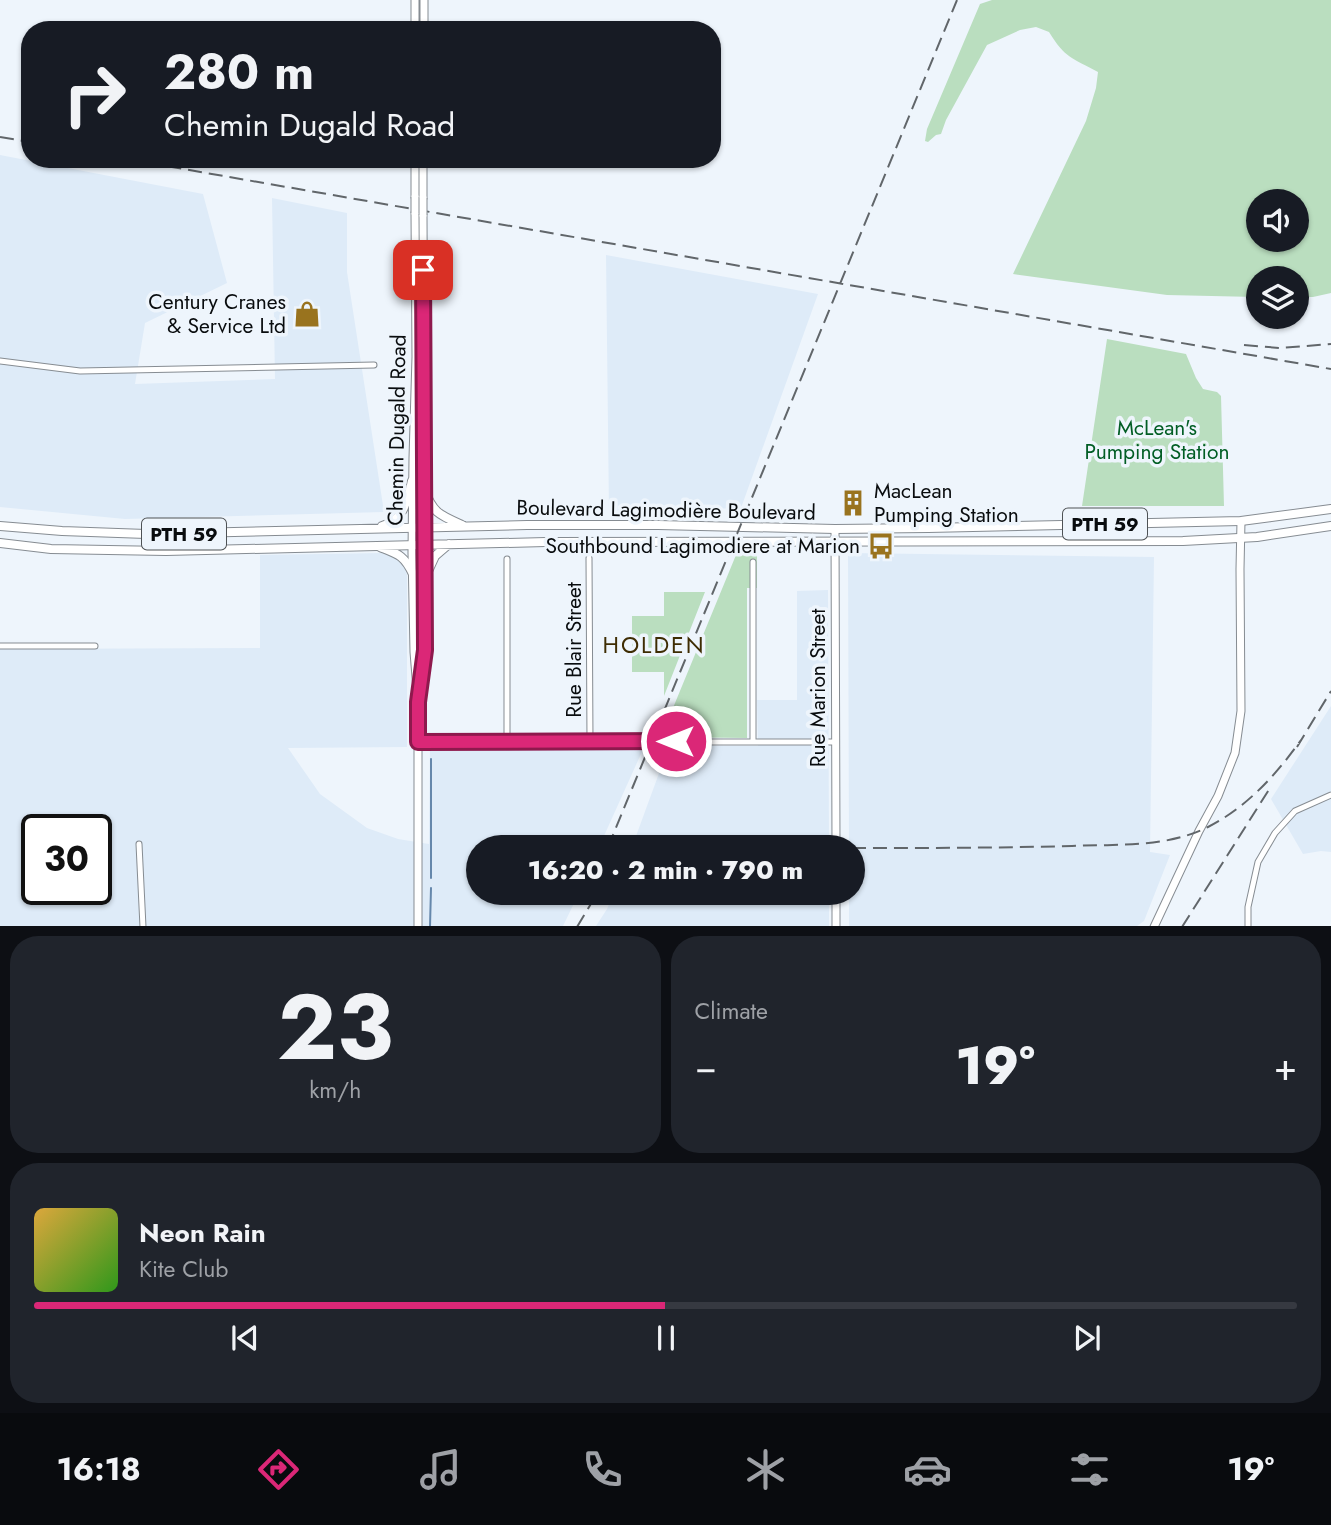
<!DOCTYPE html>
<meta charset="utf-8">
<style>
:root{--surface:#171b24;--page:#20242c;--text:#f1f3f6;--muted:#9ea1a6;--line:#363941;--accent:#db2777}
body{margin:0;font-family:Jost,sans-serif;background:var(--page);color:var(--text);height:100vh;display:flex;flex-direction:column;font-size:26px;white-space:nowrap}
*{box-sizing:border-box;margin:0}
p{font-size:23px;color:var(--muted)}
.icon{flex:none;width:38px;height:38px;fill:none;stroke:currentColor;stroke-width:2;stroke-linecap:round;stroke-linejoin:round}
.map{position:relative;height:926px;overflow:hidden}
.details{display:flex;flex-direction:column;gap:10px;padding:10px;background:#0d0f14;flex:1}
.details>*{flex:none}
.hud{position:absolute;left:21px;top:21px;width:700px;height:147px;border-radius:28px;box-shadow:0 2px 5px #0004;background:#171b24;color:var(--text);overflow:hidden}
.tools{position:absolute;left:1246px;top:189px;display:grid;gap:14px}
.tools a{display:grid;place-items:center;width:63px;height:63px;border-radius:50%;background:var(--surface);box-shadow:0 2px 5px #0004;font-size:35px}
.speed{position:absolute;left:21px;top:814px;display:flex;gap:14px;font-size:35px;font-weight:700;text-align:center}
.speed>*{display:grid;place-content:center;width:91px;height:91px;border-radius:50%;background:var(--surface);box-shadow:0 2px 5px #0004;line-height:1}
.speed .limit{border:4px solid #111;border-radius:10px;background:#fff;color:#111}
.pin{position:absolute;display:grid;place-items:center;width:60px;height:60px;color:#fff;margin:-30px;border-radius:14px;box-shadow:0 4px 10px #0006}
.me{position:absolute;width:77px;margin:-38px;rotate:270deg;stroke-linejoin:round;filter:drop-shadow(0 0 5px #0008)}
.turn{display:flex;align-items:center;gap:24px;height:147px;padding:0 28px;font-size:32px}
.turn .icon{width:91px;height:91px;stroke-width:2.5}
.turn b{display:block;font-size:49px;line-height:60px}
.big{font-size:52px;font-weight:800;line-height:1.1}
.details .widget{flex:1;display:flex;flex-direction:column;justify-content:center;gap:10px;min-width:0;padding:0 24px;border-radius:28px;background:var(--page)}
.details .dial{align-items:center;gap:0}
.dial b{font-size:91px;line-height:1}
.song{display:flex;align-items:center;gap:21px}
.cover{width:84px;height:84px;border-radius:10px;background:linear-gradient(135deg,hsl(40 70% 55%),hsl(110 70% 35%))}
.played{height:7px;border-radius:4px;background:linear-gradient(90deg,var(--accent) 50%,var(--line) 50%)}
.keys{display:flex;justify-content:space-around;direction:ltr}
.heat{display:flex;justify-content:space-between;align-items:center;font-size:38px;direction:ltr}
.details .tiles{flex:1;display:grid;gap:10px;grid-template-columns:1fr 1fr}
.widget:last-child{grid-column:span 2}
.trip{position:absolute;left:466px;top:835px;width:399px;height:70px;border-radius:35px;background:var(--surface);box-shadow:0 2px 5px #0004;font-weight:800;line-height:70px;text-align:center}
.tabs{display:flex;height:112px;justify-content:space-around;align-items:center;background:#090b0e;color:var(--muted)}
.tabs .icon{width:49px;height:49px}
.tabs .selected{color:var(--accent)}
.tabs b{font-size:32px;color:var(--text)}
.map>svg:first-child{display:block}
.built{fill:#deebf8;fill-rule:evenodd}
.green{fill:#badebf;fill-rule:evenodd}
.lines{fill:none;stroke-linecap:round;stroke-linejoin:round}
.stream{stroke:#6587ab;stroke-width:2}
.street-casing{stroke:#868c92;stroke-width:7}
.secondary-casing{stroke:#868c92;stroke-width:9}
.primary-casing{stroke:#868c92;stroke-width:10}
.street{stroke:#fff;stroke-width:5}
.secondary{stroke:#fff;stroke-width:7}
.primary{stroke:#fff;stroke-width:8}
.rail{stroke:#61666a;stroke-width:2;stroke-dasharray:14 7;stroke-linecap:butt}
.secondary-bridge-casing{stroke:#868c92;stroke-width:9;stroke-linecap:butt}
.secondary-bridge{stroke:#fff;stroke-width:7}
.route-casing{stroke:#8e194d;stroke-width:18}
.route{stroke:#db2777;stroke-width:12}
.labels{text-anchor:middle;stroke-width:7;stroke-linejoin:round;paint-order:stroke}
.shield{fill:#eef5fc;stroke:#4e5255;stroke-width:2}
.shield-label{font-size:19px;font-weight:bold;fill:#090c0e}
.poi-label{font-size:21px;fill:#090c0e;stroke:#eef5fc;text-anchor:end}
.park-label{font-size:21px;fill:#015d24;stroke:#eef5fc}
.street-label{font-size:21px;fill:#090c0e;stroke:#eef5fc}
.neighbourhood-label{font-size:23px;letter-spacing:2px;fill:#3e2c03;stroke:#eef5fc}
</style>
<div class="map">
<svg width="1331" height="927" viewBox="0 0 1331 927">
<rect width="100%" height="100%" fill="#eef5fc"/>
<!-- built -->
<path class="built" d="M0,155L203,194L227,283L145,323L135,384L275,379L272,198L347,213V272L384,512L125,519L0,507Z
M606,255L818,294L741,508L609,512Z
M383,553L394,555L405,565L407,575V747L288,748L320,794L367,828L398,839L429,844L430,746L645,745L599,847H478V892L579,893L563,926H0V649L260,648V555ZM37,830H96V889H37Z
M848,553L1154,557L1150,852L1170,855L1144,921L1137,926H849V893L852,892V847H849Z
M828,590L829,847H632L669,746H758L757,700H797V591Z
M1331,706V852L1321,851L1303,854L1271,799Z
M614,893H829V926H596L607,909Z"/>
<!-- green -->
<path class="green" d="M992,0H1331V293L1313,297H1297V278H1258V297H1256L1167,295L1013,274L1086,121L1096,88L1098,72C1072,58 1065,58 1049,32L1036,27L1020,30L987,45L946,120L941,134L936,135L928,142L925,141L927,129L980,4ZM1297,201V240H1258V201Z
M1107,339L1186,354L1196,378L1203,389L1217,392L1221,396L1224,506H1082Z
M736,555H757V588H747V738L661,737Z
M664,592H705L664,696V672H632V616H664Z"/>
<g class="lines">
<!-- stream -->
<path class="stream" d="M431,759V878
M430,927L431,888"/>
<!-- street casing -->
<g class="street-casing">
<path id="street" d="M0,361L80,371L374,365
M589,558L590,742
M507,559V742
M0,646H95
M753,741V562
M418,742H836
M139,844L143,927
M1248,927V907L1258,862L1275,833L1295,811L1331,795"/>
</g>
<!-- secondary casing -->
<g class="secondary-casing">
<path id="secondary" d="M415,30V0
M424,30V0
M415,197V159
M423,198V159
M415,213L416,357L413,458L412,553L414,652L418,702V927
M835,529L836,847
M420,690L425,650L423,215
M836,892V927
M1154,927L1199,831L1218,796L1235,753L1241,711L1240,569L1241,521"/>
</g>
<!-- primary casing -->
<g class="primary-casing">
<path id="primary" d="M424,489C433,513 439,515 462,525
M0,526L62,531L146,534L527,525H658L835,529L928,528L1241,521L1331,509
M382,526C404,520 407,501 412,481
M0,543L51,549L166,551L546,542L1183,541L1257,537L1331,526
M380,547C398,554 404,555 413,574
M424,580L435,556L449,544"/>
</g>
<!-- street -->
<use href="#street" class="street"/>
<!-- secondary -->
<use href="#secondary" class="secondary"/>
<!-- primary -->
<use href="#primary" class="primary"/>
<!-- rail -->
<path class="rail" d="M0,137L30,142
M126,159L1331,369
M1244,345L1280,348L1331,344
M1297,747L1331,691
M608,847L957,0
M852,848C925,848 998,848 1072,846C1118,844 1166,848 1208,827C1247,807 1276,775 1301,740
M577,927L598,892
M1182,927L1270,788"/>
<!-- secondary-bridge casing -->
<g class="secondary-bridge-casing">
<path id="secondary-bridge" d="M415,197V213
M423,198V215"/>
</g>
<!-- secondary-bridge -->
<use href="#secondary-bridge" class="secondary-bridge"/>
</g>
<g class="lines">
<!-- route casing -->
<g class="route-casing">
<path id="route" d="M423,270L425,650L418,702V742L676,741"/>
</g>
<!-- route -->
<use href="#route" class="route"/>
</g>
<!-- icons -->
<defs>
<g id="shop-bare" transform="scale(2.1)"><path d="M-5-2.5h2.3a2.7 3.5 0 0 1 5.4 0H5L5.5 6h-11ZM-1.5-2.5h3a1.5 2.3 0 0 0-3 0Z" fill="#99731e" stroke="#eef5fc" stroke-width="2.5" paint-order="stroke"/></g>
<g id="building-bare" transform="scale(2.1)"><path d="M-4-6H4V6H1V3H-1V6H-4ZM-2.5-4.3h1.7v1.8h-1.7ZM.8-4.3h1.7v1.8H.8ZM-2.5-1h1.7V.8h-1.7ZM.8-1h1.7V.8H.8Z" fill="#99731e" stroke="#eef5fc" stroke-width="2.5" paint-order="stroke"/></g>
<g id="bus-bare" transform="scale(2.1)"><path d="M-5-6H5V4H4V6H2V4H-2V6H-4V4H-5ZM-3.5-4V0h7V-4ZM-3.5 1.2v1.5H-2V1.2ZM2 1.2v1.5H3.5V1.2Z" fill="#99731e" stroke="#eef5fc" stroke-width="2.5" paint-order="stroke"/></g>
</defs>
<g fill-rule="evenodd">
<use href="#shop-bare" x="307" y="314"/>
<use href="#building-bare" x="853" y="503"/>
<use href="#bus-bare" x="881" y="546"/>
</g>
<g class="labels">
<!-- shield labels -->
<g class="shield">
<rect x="1063" y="508.5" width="84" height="31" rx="5"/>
<rect x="142" y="518.5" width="84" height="31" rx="5"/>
</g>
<g class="shield-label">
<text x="1105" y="531">PTH 59</text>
<text x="184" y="541">PTH 59</text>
</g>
<!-- poi labels -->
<g class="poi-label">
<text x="286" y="309">Century Cranes<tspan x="286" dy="24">&amp; Service Ltd</tspan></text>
<text x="874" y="498" text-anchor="start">MacLean<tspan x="874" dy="24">Pumping Station</tspan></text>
<text x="860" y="553">Southbound Lagimodiere at Marion</text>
</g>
<!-- park labels -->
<g class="park-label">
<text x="1157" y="435">McLean's<tspan x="1157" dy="24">Pumping Station</tspan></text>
</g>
<!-- street labels -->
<g class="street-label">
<text transform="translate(397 430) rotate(-89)" y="7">Chemin Dugald Road</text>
<text transform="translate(666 510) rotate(1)" y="7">Boulevard Lagimodière Boulevard</text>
<text transform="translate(574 650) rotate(-90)" y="7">Rue Blair Street</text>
<text transform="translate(818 688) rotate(-90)" y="7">Rue Marion Street</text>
</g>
<!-- neighbourhood labels -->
<g class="neighbourhood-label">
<text x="654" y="653">HOLDEN</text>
</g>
</g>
</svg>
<div class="tools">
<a><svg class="icon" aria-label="sound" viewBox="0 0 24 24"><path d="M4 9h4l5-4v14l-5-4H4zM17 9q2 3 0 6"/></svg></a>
<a><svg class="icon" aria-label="layers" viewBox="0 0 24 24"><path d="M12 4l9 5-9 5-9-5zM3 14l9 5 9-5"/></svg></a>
</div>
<div class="speed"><div class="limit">30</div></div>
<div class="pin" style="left:423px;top:270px;background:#d93025"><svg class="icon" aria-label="arrive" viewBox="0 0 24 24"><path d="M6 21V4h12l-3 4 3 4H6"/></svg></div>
<svg class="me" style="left:676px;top:741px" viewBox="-20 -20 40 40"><circle r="17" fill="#db2777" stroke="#fff" stroke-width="3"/><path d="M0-11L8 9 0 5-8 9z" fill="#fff"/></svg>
<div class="trip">16:20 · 2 min · 790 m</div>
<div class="hud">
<div class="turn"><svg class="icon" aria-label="right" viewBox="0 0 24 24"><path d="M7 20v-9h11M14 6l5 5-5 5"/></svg><div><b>280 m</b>Chemin Dugald Road</div></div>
</div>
</div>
<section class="details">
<div class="tiles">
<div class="widget dial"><b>23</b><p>km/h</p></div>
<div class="widget"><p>Climate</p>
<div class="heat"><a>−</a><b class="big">19°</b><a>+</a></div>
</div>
<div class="widget">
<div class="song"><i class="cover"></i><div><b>Neon Rain</b><p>Kite Club</p></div></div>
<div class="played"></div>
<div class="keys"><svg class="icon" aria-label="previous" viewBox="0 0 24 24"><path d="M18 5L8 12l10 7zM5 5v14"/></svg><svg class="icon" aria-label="pause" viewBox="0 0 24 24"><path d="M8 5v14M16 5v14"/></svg><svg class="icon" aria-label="next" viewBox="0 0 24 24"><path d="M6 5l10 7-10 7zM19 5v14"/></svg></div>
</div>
</div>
</section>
<nav class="tabs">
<b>16:18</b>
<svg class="icon selected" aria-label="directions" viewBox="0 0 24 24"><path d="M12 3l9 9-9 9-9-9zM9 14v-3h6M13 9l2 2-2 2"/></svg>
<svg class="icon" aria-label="music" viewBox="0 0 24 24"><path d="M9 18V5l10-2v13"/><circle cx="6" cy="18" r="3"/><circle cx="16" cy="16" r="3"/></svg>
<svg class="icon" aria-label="phone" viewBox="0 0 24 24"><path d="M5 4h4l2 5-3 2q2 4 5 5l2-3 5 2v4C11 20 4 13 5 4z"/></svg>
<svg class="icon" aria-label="climate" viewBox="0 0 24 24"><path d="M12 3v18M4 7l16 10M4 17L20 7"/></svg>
<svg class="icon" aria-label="car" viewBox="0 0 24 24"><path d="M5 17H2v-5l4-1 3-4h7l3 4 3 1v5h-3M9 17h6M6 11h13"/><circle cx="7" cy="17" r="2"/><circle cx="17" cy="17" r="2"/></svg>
<svg class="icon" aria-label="filters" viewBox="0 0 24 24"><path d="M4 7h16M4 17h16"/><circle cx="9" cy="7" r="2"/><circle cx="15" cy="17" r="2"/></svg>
<b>19°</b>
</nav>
